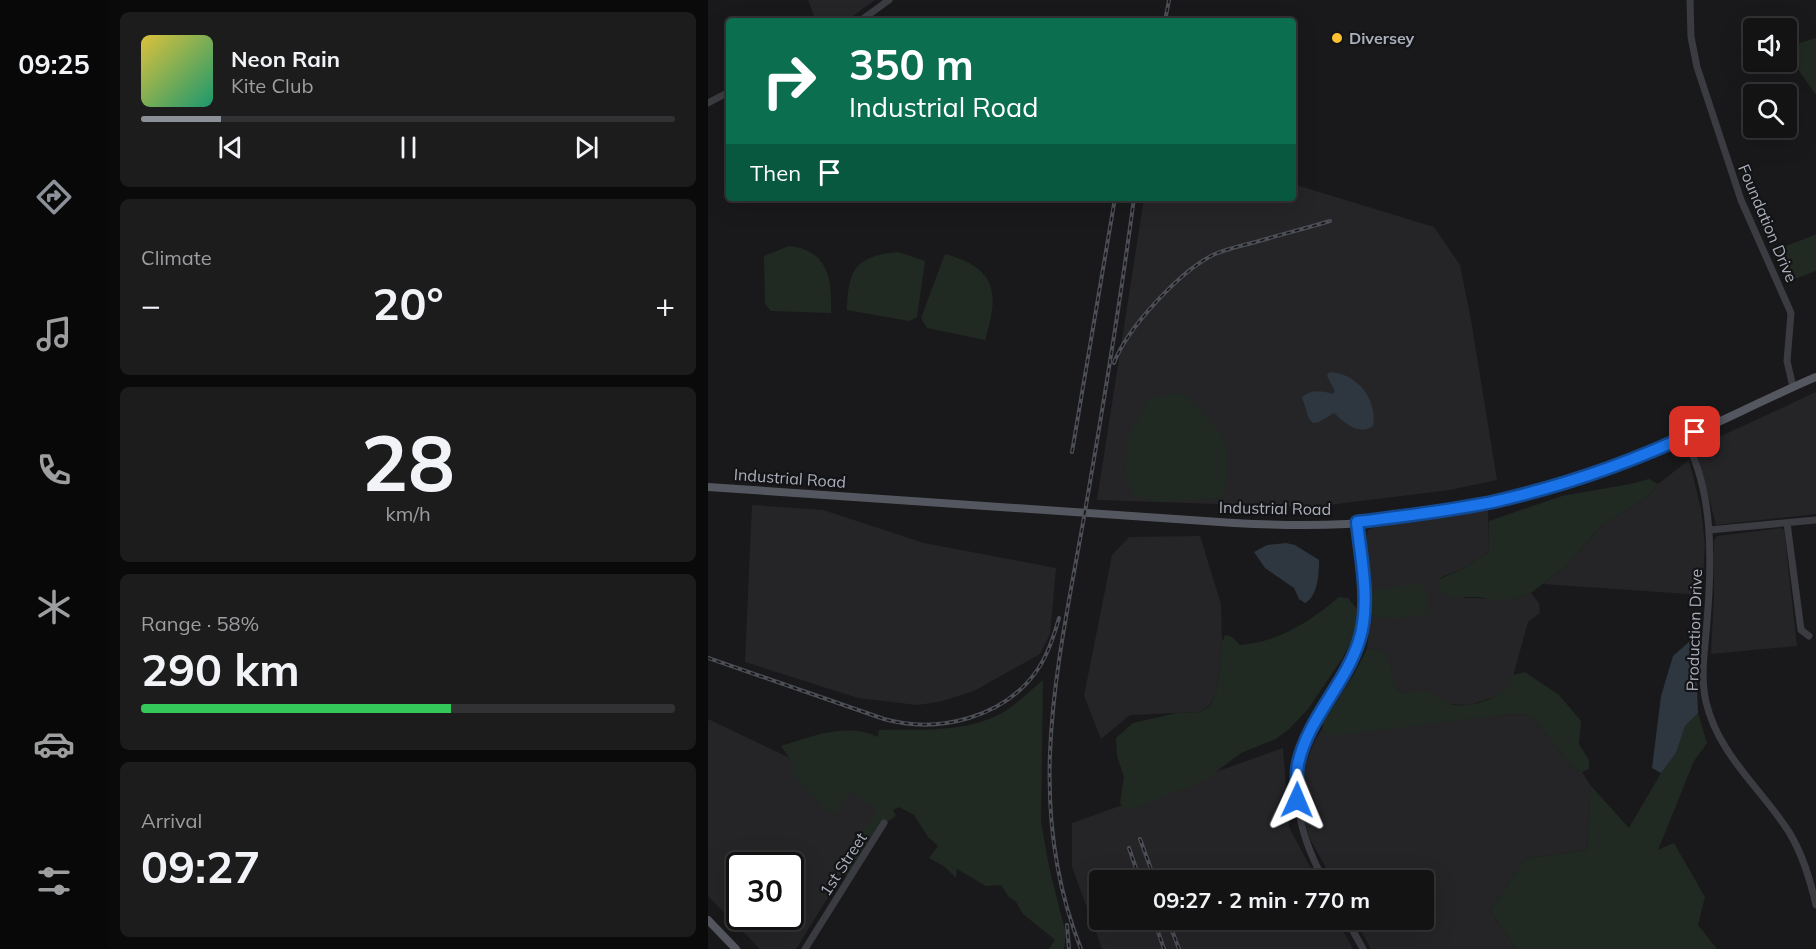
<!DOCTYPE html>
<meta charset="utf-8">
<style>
:root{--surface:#131314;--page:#1c1c1d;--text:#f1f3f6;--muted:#9d9ea0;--line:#323234;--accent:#8c9099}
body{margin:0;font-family:Mulish,sans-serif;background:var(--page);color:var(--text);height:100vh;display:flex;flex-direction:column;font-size:22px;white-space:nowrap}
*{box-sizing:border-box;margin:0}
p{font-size:20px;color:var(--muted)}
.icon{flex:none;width:33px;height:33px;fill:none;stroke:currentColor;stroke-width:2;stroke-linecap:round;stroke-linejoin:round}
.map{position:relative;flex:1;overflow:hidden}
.drawer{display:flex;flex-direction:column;gap:12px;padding:12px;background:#0a0a0b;width:600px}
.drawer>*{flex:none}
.guide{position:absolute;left:18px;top:18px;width:570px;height:183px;border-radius:6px;box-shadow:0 6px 24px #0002,0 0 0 2px var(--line);background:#0b6e4f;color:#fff;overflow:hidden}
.fabs{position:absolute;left:1035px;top:18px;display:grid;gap:12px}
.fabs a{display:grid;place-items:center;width:54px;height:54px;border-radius:6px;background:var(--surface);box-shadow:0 6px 24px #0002,0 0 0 2px var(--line);font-size:30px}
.speed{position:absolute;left:18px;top:852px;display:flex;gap:12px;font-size:30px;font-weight:700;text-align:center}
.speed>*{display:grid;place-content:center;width:78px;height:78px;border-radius:50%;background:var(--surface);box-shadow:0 6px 24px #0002,0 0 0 2px var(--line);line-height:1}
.speed .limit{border:3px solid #111;border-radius:9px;background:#fff;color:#111}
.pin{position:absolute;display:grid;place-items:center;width:51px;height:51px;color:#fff;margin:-26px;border-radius:12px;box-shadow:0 3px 9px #0006}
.me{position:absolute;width:66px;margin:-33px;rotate:1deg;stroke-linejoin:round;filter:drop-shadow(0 0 4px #0008)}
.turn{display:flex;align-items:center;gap:21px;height:126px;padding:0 24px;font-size:27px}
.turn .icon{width:78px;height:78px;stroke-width:2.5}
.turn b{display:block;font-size:42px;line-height:51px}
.then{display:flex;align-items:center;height:57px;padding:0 24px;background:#0003;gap:12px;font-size:22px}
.big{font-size:45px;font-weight:700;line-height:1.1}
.drawer .tile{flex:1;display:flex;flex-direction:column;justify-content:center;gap:9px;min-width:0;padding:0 21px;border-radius:9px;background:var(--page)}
.drawer .dial{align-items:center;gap:0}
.dial b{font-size:78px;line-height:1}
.song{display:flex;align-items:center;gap:18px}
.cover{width:72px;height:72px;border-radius:9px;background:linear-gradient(135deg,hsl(50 70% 55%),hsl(160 70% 35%))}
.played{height:6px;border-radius:3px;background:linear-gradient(90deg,var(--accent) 15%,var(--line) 15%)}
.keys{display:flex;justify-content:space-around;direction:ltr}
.heat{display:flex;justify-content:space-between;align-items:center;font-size:33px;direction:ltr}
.charge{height:9px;border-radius:4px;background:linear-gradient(90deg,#34c759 58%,var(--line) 0)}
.trip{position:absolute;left:381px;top:870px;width:345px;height:60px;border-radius:6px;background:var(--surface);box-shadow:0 6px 24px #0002,0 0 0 2px var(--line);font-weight:700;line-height:60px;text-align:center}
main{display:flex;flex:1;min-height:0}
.menu{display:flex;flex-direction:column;width:108px;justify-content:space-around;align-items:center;background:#080808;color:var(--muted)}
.menu .icon{width:42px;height:42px}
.menu .current{color:var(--accent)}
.menu b{font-size:27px;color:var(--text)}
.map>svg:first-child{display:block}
.built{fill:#252528;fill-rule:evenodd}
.green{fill:#202a22}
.water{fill:#2e3740}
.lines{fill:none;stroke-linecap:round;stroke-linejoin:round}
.minor{stroke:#3b3c42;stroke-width:7}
.major{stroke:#555760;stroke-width:8}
.rail-casing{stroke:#4c4e56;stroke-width:4}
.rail{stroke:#141416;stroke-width:1.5;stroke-dasharray:4.5;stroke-linecap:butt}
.route-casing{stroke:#114b97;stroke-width:15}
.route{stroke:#1a73e8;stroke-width:10}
.poi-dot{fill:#fdc12f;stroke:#141416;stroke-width:2}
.labels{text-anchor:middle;stroke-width:4.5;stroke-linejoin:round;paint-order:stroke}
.poi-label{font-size:16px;font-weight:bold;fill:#aaafbc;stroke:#141416;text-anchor:start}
.street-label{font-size:16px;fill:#aaafbc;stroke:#141416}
</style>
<main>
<nav class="menu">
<b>09:25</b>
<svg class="icon current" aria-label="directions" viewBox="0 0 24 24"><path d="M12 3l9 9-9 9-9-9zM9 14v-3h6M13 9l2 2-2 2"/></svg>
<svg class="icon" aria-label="music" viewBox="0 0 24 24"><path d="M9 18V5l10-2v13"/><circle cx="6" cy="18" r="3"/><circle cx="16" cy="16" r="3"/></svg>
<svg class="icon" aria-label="phone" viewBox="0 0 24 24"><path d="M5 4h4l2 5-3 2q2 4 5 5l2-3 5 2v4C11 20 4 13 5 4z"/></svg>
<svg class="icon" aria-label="climate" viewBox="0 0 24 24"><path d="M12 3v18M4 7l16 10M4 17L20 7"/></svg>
<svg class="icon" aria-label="car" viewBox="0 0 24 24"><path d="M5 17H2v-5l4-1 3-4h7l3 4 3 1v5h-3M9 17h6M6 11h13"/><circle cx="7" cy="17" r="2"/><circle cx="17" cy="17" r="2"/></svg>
<svg class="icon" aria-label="filters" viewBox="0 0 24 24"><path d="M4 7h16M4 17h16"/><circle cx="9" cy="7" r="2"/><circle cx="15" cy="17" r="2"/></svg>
</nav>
<section class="drawer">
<div class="tile">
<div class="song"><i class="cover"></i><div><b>Neon Rain</b><p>Kite Club</p></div></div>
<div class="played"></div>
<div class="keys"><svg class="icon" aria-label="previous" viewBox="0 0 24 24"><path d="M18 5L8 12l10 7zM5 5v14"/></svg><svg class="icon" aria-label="pause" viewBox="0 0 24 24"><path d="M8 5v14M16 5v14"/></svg><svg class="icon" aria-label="next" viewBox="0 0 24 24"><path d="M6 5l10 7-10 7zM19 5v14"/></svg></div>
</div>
<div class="tile"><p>Climate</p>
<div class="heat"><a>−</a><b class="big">20°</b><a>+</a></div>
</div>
<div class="tile dial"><b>28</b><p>km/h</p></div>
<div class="tile"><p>Range · 58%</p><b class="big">290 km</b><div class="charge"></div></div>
<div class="tile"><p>Arrival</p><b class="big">09:27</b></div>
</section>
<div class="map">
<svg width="1108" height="949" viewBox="0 0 1108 949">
<rect width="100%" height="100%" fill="#19191b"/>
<!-- built -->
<path class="built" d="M100,0H167L138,21H108Z
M585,184L726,227L752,265L763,320L789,480L742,490L604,507L389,500L436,198H585Z
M1108,392V514L1008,525L988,450L996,444Z
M981,460L993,509L997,545L994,595L835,584L858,566L895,524L938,498L950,484Z
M44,505L115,510L216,543L348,568L342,634L332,654L266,691L231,702L209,705L150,698L37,662Z
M780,507L781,552L758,567L732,578L757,598L804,599L823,593L831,603L832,613L820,622L804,680L799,689L792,695L762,705L739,704L724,693L691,692L683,680L682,667L673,650L659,649L662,618L658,538L660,530L670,526Z
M1073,528L1076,530L1089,646L1003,654L1006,594V541L1009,536Z
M492,536L513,604L514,642L509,690L503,704L493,712L422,715L393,739L376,696L404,555L421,537Z
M804,714L818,715L825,718L865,768L874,772L883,786L879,850L817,859L782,911L809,949H663L647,920H716V880H625L602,839L595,816L594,792L598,763L606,742L614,729L619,735Z
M0,719L178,804L88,949H52L0,896ZM32,866H82V916H32Z
M575,748L581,827L609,880H392V920H629L645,949H394L364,867V823Z"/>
<!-- green -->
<path class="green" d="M1108,38V95L1091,71L1088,44Z
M1108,233V271L1081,281L1070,249L1107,235Z
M81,246C121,250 124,280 123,313L63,311L57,304L56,256Z
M190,252L217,261L209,317L201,321L139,310C140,269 148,256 190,252Z
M237,254C288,268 292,292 277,340L219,328L213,318Z
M471,393C482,397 489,405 496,414C505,424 514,434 518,446C522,461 520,485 513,498L450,502L427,496L417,478L420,435L431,418L441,398Z
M941,479L950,484L938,498L895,524L858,566L823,593L804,599L787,600L770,597H740L731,590L732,579L758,567L781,552V521L854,496L922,484Z
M705,584H714L718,589L721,612C713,617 703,617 693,618C675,619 652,620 662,594L668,590Z
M631,597L640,598L649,609L648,632L634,659L600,709L581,729L568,739L533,753L497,780L427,808H416L412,803L416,777L409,756L408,738L425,723L469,713L493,712L503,705L509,690L514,642L517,635L524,637L532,645C570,642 602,622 631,597Z
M659,649L673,650C686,664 680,675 691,692C701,693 714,690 723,693C729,694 733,701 739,703C757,711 803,698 804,675L817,672L851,695L873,721L871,744L881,760V769L874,772L865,768L825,718L818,715L804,714L631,735H619L614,729L615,722L646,674Z
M335,680L333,821L341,867L358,934L356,949H341L347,940L315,914L308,902L300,896L293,885L278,886L249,869L248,878L237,867L221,858L230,846L220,837L206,815L191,807L185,810L188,816L176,824L143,877L137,875L134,862L169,811L143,791L127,815L120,812L84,774L85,763L73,746C104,736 139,722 170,737L171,730C214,729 260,734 299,710C312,701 323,690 335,680Z
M990,713L999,743L986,761L950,850L966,843L997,897L990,925L1009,949H809L782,911L817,859L879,850L883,786L921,828L953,773L968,753L977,726Z"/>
<!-- water -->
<path class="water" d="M621,372C648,373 670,398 665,426C650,436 637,423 626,413L611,422L605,423L601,419L594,397C604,389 613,391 625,394L627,391L619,376Z
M578,543L587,545L611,560C611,574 610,596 597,603L591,599L586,588L557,568L546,552L559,545Z
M982,641L989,650L988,662L990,713L977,726L968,753L953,773L944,768L953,696L965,656Z"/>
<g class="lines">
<!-- minor -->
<path class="minor" d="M982,0L983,37L989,67L1033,200L1083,313L1079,361L1085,387
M152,21L181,0
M0,103L21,92
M976,437C1006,490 1004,562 999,621C997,648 992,676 998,702C1011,756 1053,788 1081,832C1095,855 1102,879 1108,905
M1079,523L1093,630L1101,636
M1001,530L1108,520
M616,880C589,832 577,775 606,725C622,696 641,672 651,641C663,603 653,560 649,523
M639,920L655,949
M97,949L176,823"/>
<!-- major -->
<path class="major" d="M0,487L526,523C563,525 601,526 639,524C731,518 827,496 913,464C980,439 1043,405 1108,377
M0,920L28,949"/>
<!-- rail casing -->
<g class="rail-casing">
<path id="rail" d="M457,21L461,0
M406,363C419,328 473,270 507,254C521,248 537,245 551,241C575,234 599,228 622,221
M364,452L407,198
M0,658L176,719C230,734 297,718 330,669C340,654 346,636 351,618
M432,839L447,880
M421,848L432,880
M446,920L456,949
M460,920L471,949
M359,925L361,949
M373,949C312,796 354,649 380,494C397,395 413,297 426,198"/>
</g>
<!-- rail -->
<use href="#rail" class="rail"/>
</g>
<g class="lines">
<!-- route casing -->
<g class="route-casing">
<path id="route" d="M589,800C589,788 588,775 590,764C600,718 637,685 651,641C663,604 653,560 649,522C696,516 743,511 789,501C858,485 924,462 987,432"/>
</g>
<!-- route -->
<use href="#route" class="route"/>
</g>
<!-- markers -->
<circle class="poi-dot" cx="629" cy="38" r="6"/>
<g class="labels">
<!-- poi labels -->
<g class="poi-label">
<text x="641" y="44">Diversey</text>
</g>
<!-- street labels -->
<g class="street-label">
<text transform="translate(1060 223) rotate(67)" y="6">Foundation Drive</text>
<text transform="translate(82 478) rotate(4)" y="6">Industrial Road</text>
<text transform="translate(567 508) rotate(1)" y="6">Industrial Road</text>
<text transform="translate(986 630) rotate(-88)" y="6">Production Drive</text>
<text transform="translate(135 864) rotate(-57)" y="6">1st Street</text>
</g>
</g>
</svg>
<div class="fabs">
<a><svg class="icon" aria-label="sound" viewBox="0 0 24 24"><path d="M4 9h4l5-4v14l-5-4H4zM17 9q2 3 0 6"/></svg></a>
<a><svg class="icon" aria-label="search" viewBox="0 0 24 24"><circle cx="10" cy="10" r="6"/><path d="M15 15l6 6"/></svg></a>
</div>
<div class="speed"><div class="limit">30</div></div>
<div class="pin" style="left:987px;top:432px;background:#d93025"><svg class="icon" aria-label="arrive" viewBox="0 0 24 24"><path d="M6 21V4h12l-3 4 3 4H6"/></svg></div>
<svg class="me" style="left:589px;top:800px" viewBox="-20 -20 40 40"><path d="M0-17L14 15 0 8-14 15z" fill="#1a73e8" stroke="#fff" stroke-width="4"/></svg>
<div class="trip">09:27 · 2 min · 770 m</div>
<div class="guide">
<div class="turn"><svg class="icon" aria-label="right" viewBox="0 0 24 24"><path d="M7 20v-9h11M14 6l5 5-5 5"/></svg><div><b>350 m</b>Industrial Road</div></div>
<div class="then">Then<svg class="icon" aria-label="arrive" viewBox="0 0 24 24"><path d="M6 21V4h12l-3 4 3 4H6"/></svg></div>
</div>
</div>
</main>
